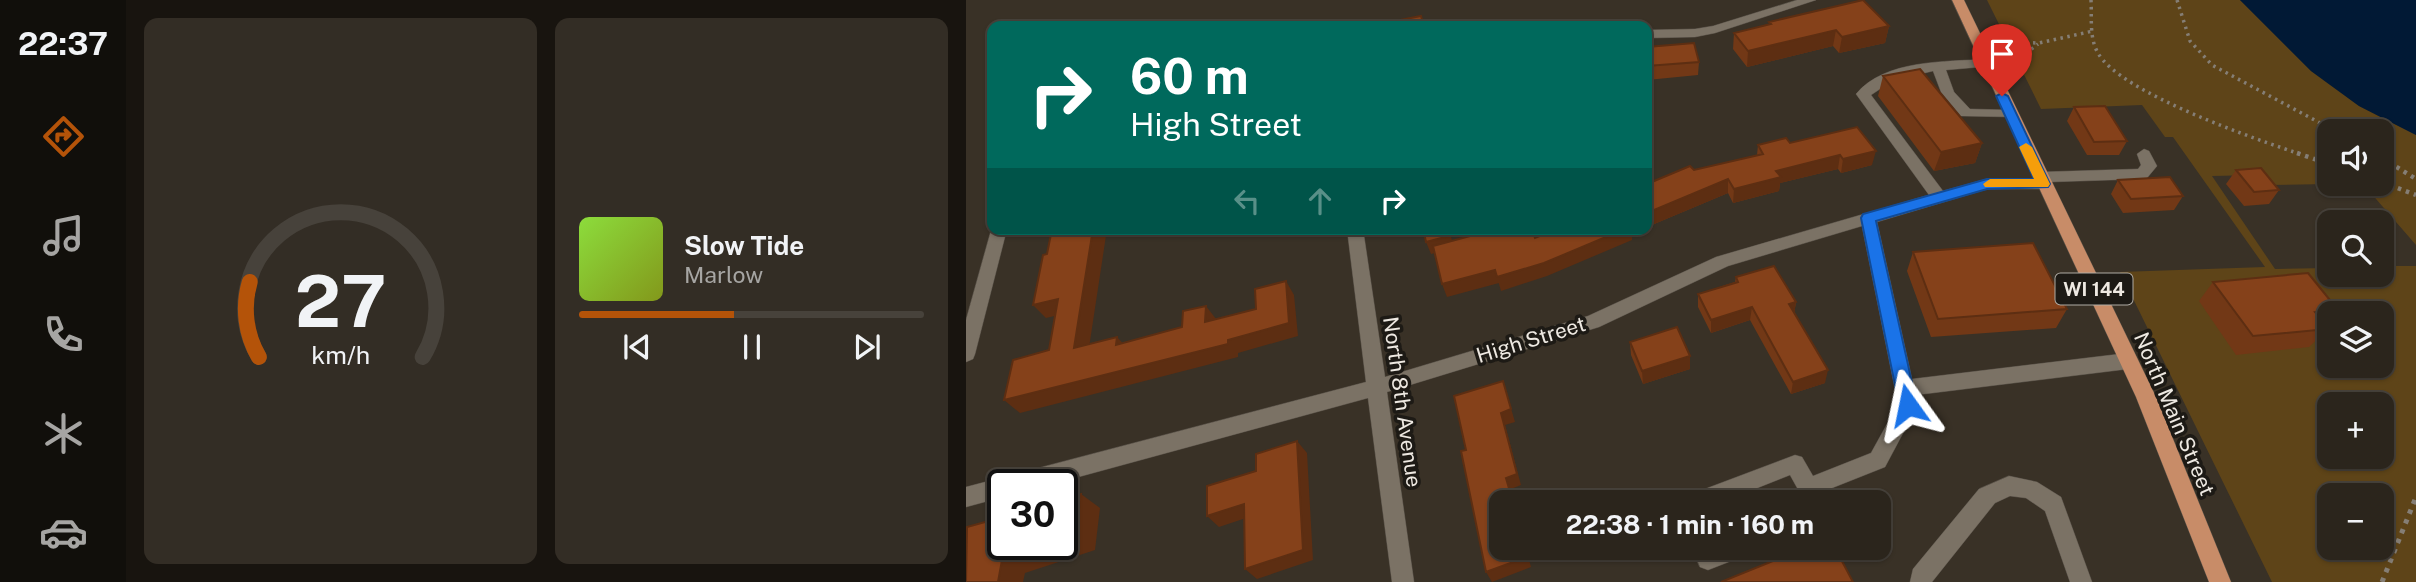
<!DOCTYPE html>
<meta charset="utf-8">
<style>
:root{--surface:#2b251c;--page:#332d25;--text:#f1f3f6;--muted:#a6a5a3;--line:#47423b;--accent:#b45309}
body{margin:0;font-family:"Public Sans",sans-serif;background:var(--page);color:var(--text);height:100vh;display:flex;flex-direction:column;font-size:26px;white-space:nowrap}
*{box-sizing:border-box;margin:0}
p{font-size:23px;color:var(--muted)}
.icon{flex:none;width:38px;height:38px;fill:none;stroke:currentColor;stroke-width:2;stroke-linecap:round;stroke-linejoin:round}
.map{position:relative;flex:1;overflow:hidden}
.sheet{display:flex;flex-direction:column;gap:18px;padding:18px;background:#18140f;width:840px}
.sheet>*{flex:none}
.guide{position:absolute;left:21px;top:21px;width:665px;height:214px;border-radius:14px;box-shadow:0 2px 5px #0004,0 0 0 2px var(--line);background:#00695c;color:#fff;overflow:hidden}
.controls{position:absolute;left:1351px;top:119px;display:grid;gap:14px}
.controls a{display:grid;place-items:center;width:77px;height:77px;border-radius:14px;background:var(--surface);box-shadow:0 2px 5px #0004,0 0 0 2px var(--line);font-size:35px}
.speed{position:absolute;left:21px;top:469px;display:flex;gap:14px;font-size:35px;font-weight:700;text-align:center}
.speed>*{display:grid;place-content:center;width:91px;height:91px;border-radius:50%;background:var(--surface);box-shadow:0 2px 5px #0004,0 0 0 2px var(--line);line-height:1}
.speed .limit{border:4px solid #111;border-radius:10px;background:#fff;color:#111}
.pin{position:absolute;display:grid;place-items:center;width:60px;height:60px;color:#fff;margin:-72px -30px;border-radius:50% 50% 50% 0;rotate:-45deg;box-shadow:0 0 7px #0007}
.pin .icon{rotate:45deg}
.me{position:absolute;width:77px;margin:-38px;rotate:348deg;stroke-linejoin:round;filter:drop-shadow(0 0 5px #0008)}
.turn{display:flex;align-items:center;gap:24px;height:147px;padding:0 28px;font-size:32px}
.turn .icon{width:91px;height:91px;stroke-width:2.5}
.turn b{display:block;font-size:49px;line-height:60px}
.lanes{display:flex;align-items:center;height:66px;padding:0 28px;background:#0003;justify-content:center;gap:35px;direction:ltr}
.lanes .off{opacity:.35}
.sheet .tile{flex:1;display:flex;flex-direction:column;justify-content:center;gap:10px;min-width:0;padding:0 24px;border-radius:14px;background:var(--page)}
.sheet .dial{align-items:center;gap:0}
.dial svg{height:182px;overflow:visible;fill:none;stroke:var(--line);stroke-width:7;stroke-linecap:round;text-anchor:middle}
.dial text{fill:var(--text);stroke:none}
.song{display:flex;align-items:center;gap:21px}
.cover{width:84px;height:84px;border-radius:10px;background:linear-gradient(135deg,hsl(90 70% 55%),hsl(70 70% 35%))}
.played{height:7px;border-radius:4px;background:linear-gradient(90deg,var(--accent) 45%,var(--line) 45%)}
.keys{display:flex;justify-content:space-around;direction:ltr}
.sheet .tiles{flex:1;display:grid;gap:18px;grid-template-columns:repeat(2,1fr)}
.trip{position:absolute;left:523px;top:490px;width:402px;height:70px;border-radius:14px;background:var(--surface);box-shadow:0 2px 5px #0004,0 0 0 2px var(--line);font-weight:700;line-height:70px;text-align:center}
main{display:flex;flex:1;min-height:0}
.tab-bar{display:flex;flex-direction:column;width:126px;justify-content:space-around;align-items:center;background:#110f0b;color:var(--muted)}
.tab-bar .icon{width:49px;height:49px}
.tab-bar .on{color:var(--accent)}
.tab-bar b{font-size:32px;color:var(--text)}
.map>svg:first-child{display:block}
.green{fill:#5e4418;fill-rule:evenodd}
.water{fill:#011935}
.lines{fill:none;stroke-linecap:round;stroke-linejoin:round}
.minor-casing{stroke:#564f46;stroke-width:1}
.major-casing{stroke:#564f46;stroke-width:1}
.path-far2{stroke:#857e75;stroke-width:3.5;stroke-dasharray:2.5 4.5;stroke-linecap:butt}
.path-far1{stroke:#857e75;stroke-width:4.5;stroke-dasharray:3.5 5;stroke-linecap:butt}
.path{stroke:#857e75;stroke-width:5;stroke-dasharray:4.5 6;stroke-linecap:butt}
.minor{fill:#7b7265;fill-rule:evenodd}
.major{fill:#c88c68;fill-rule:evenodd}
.wall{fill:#723816}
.shaded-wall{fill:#5d2e12}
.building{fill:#85411a;stroke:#5d2e12;stroke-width:2}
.route{fill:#1a73e8;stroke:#114b97;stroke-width:2}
.slow{fill:#f59e0b}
.labels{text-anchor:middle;stroke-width:7;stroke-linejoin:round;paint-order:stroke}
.shield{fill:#1d1a15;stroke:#afaba4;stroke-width:2}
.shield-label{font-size:19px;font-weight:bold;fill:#eee9e2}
.street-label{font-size:21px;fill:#eee9e2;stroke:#1d1a15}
</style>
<main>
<nav class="tab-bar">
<b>22:37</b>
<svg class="icon on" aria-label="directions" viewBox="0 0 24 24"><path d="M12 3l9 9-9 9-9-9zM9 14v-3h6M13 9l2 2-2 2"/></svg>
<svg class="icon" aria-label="music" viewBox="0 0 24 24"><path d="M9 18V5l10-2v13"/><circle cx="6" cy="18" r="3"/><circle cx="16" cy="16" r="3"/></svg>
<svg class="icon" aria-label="phone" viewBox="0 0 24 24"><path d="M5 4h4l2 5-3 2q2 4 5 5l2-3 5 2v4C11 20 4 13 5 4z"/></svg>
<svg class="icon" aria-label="climate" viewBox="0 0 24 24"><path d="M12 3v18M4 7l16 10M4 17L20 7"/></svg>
<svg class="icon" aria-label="car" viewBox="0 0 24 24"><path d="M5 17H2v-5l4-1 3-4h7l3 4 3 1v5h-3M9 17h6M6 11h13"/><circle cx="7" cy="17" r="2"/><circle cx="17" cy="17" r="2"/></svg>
</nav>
<section class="sheet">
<div class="tiles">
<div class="tile dial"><svg viewBox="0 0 100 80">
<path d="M14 69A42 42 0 1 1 86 69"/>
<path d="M14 69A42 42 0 0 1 10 36" stroke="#b45309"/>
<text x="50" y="56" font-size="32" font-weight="700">27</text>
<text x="50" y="72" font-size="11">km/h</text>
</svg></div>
<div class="tile">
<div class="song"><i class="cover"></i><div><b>Slow Tide</b><p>Marlow</p></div></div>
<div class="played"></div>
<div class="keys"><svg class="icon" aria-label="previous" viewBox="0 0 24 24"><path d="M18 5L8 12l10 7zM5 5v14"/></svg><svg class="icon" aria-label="pause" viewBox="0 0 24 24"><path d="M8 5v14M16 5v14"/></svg><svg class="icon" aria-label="next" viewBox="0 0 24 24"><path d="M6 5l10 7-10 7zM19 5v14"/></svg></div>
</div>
</div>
</section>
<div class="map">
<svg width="1450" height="582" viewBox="0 0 1450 582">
<rect width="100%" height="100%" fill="#393126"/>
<!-- green -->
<path class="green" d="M1021,0H1274L1345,71L1393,106L1450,135V245L1397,184H1416V131H1363V184L1300,185L1292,175L1246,176L1309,269L1363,268V275H1416V266H1450V582H1306L1154,272L1299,267L1207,137H1199L1176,105L1075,109ZM1363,313H1416V366H1363ZM1363,404H1416V457H1363ZM1363,495H1416V548H1363Z"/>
<!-- water -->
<path class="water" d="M1274,0H1450V135L1393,106L1345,71Z"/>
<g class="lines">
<!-- minor casing -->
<g class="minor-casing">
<path id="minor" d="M831,0H850L749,33L729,37L681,38V30L729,29L747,26Z
M1021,59L1028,63L1026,66L980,70L988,92L1004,109L1044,110L1051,114L1049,117L995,116L975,92L967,71L926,81L905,95L977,191L1021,179H1067L1069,173L1074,172L1172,169L1175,165L1171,154L1178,149L1183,151L1191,166L1181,178L1176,179L1083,182L1082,188L1077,189H1021L911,222L946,379L1162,353L1169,356L1171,361L1169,366L1162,369L950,395L952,405L919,467L856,492L861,502H839L824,475L756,502H720L723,495L829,455L836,457L847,476L905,453L932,404L896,226L762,266L633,327L421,392L448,582H426L402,398L83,485H37V497L0,507V487L400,382L381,229H397L419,377L622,316L750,257L963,195L890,94C919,59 980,62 1021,59Z
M26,227V229H41L9,354L7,359L0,362V320Z
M1043,476L1071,482L1095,497L1126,582H1104L1079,511L1060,498L1044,496L1029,503L966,582H944L947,569L1013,489Z
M726,548H781L778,556L742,570L734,567Z"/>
</g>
<!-- major casing -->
<g class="major-casing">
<path id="major" d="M986,0H998L1190,397L1265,582H1243L1170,397Z"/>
</g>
<!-- path-far2 -->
<path class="path-far2" d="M1125,0C1126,17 1123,38 1132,53C1154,93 1292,140 1337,155
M1211,0L1224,41L1246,65L1369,131
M1032,42L1073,43L1127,31
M1043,66L1072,44"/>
<!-- path-far1 -->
<path class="path-far1" d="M1331,153L1363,164
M1416,158L1450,179
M1416,182L1450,195"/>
<!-- path -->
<path class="path" d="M1416,582L1450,497"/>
<!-- minor -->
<use href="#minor" class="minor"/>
<!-- major -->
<use href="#major" class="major"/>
</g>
<!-- wall -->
<path class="wall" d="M803,22L923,26L919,43L873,53L867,46L781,67L767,49L768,33L803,24Z
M681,47L733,62L732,75L681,80Z
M917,76L1016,143L1009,163L968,171L912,96Z
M1108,107L1161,141L1153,155H1121L1101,121Z
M891,127L906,165L875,173L872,169L814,183L813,191L767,203L762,193L681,227V184L728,170L791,155L792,145L824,143Z
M1270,170L1313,190L1303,204L1278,206L1260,184Z
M1152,180L1217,196L1208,210L1157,213L1145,194Z
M947,252L1101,309L1090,328L965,337L941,271Z
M770,277L830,302L828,314L859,383L825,394L784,320L745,333L732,307V294L769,282Z
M1247,282L1372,310L1368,313H1363V318L1358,324L1362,329L1343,347L1270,355L1233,301Z
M664,342L724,369L677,384L665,355Z"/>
<!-- shaded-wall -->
<path class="shaded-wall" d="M923,26L919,43L873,53L876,37Z
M870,30L867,46L781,67L782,51Z
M1016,143L1009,163L968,171L975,152Z
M910,151L906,165L875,173L877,159Z
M874,155L872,169L814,183L813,191L767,203L768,189L810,171Z
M762,179V193L681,227V213Z
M127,229H141L121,361L108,348Z
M482,229H483L488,248L465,254L460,242Z
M659,229H677L666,234V240L581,276L535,291L531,277Z
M529,270L533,283L481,297L476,284Z
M320,281L328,295L332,336L272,353V357L54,413L38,400L262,340Z
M92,299L105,312L80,318L67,305Z
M830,302L828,315L823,304Z
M240,306L250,319L239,322Z
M786,307L784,320L745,333V320Z
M151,337L163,350L150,345Z
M724,356V369L677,384L676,371Z
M862,370L859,383L825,394L827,382Z
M537,381L549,422L539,425L555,485L545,489L548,502H547L540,478L535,413Z
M331,441L341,453L347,560L291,579L279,569Z
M115,494L134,508L129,550L59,573L57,582H32L36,560L86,544H96V541Z
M278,504L289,515L253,527L241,516Z
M558,548H560L565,567L526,582L520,572Z"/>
<!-- building -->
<path class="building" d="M897,0L923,26L876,37L870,30L782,51L768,33L805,24L803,22Z
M455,16L458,26H425L424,22Z
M728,43L733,62L681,66V47Z
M954,69L1016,143L975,152L917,76Z
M1139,106L1161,141L1128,142L1108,107Z
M891,127L910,151L877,159L874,155L810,171L815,177L768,189L762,179L681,213V193H682L681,192V184L724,166L728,170L797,154L792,145L820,138L824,143Z
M1295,168L1313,190L1288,192L1270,170Z
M1204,177L1217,196L1165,199L1152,180Z
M86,229H127L108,348L151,337L150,345L216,327L217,311L240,306L239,322L290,309L289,289L320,281L323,323L262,340V344L38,400L47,360L83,350L92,299L67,305L77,255L81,254Z
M457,229H482L483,236L460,242Z
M530,229H566L569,238L591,229H659L578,263L531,277L529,270L476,284L467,246Z
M1067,243L1101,309L972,319L947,252Z
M808,266L830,302L823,304L862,370L827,382L786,307L745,320L732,294L772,282L770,277Z
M1342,273L1372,310L1349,312L1362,329L1287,336L1247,282Z
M711,327L724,356L676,371L664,342Z
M537,381L545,409L535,413L551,474L540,478L547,502H536V548H558L561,557L520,572L495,451L500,450L488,396Z
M331,441L337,550L279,569L278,504L241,516V486L290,471V454Z
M115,494L109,537L96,541V499Z
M37,517V544H86L36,560L32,582H0L1,527Z
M839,548H869L887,582H755Z"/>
<!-- route -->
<path class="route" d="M1036,93L1042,96L1084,184L1082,187L1021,189L910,221L951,405L949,410L942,412L936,410L933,405L895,218L897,214L1021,179H1068L1030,96Z"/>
<!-- slow -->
<path class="slow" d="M1060,143L1066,147L1084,184L1082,187H1019L1017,184L1024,179H1068L1053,147Z"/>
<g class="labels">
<!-- shield labels -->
<rect class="shield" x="1089.5" y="273.5" width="77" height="31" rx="5"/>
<g class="shield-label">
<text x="1128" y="296">WI 144</text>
</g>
<!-- street labels -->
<g class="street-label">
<text transform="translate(565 340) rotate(-17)" y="7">High Street</text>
<text transform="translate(436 402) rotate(82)" y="7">North 8th Avenue</text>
<text transform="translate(1208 414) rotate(67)" y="7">North Main Street</text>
</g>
</g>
</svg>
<div class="controls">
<a><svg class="icon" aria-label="sound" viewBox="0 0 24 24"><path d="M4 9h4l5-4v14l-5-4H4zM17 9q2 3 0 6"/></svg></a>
<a><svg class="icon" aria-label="search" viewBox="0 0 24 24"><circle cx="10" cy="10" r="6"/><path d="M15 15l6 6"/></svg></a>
<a><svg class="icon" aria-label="layers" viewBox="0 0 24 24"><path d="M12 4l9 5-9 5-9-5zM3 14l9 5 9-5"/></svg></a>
<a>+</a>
<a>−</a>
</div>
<div class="speed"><div class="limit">30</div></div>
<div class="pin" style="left:1036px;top:96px;background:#d93025"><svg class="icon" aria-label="arrive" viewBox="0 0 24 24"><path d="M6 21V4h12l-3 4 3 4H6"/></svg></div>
<svg class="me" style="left:942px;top:405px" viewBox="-20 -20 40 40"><path d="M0-17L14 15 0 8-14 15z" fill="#1a73e8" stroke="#fff" stroke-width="4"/></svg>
<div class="trip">22:38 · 1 min · 160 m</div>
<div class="guide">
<div class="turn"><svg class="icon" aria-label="right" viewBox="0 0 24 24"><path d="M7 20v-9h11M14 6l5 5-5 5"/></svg><div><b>60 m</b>High Street</div></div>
<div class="lanes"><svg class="icon off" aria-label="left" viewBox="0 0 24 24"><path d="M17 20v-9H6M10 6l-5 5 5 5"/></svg><svg class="icon off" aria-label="ahead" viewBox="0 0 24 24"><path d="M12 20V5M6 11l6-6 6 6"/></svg><svg class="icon" aria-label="right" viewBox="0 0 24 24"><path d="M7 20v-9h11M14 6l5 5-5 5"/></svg></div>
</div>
</div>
</main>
